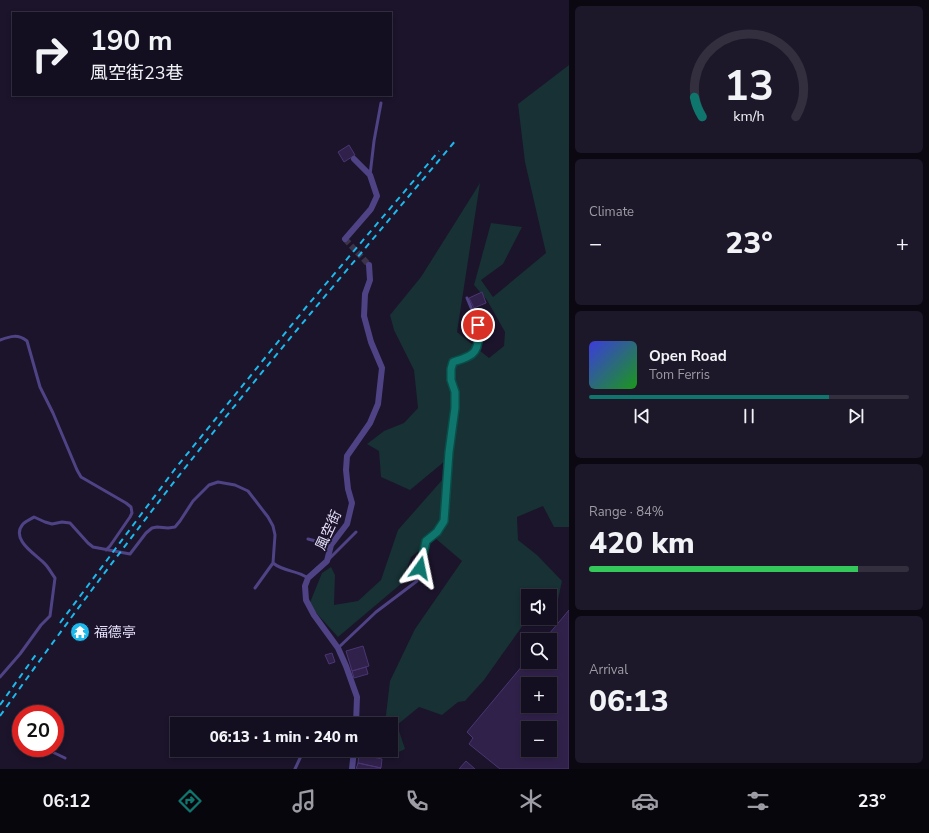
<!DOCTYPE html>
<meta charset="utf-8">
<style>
:root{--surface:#140f20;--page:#1d1829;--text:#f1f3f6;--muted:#9d9ca5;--line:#332f3e;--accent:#0f766e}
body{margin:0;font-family:"Nunito Sans","Noto Sans TC",sans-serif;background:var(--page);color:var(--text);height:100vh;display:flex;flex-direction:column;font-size:15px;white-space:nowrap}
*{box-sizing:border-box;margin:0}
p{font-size:13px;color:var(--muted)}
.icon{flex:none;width:22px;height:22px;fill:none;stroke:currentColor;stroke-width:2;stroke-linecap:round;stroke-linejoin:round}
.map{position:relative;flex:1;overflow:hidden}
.sheet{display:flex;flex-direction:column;gap:6px;padding:6px;background:#0b0812;width:360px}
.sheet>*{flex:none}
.hud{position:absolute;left:12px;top:12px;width:380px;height:84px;border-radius:0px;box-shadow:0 2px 6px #0003,0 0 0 1px var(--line);background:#140f20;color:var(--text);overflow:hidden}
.buttons{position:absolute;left:521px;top:589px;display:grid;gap:8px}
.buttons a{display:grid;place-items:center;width:36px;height:36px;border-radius:0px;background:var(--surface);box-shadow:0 2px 6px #0003,0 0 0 1px var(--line);font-size:20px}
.speed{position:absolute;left:12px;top:705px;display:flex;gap:8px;font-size:20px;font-weight:700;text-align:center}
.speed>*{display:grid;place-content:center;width:52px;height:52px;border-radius:50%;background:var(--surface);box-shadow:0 2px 6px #0003,0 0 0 1px var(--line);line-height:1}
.speed .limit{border:6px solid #d22;background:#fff;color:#111}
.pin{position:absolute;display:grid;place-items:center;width:34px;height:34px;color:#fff;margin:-17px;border:2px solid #fff;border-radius:50%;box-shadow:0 1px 4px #0007}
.me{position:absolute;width:44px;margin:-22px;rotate:12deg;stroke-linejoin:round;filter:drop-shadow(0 0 3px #0008)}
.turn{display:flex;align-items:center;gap:14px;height:84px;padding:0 12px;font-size:18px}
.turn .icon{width:52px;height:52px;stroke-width:2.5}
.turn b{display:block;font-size:28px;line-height:34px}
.big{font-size:30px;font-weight:800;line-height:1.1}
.sheet .widget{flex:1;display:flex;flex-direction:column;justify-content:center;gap:6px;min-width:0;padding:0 14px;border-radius:6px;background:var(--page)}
.sheet .dial{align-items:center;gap:0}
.dial svg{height:104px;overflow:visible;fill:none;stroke:var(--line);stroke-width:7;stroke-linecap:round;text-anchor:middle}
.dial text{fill:var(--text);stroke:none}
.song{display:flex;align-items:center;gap:12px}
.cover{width:48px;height:48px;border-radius:6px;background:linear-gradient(135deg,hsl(240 70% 55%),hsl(120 70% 35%))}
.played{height:4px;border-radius:2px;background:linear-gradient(90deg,var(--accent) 75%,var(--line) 75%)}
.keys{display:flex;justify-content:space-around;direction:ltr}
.heat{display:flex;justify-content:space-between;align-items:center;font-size:22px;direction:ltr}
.charge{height:6px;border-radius:3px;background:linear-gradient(90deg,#34c759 84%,var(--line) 0)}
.trip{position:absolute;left:170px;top:717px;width:228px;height:40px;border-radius:0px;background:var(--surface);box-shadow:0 2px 6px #0003,0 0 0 1px var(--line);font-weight:800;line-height:40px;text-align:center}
.tabs{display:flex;height:64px;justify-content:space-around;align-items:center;background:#08060d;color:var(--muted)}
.tabs .icon{width:28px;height:28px}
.tabs .on{color:var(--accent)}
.tabs b{font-size:18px;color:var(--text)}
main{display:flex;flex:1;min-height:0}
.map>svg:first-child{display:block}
.green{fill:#173134}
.building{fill:#30214a;stroke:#4b3574;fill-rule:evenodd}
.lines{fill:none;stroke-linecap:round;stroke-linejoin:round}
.street-tunnel{stroke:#3a334a;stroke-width:6;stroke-dasharray:6 3;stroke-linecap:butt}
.lane{stroke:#4f4385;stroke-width:3}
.street{stroke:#4f4385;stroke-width:6}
.rail{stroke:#1db9ec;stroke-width:2;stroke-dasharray:6 5;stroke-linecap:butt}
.route-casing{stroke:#0a4d48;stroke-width:10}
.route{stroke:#0f766e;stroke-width:7}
.labels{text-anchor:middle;stroke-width:4;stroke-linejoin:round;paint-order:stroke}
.street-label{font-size:14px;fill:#e7e0fc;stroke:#1b142b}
.poi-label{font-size:14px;fill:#e7e0fc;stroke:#1b142b;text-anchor:start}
</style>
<main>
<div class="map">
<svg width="569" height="769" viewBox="0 0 569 769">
<rect width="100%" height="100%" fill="#1b142b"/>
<!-- green -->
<path class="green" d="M569,65V527H554L543,506L517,517L518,540L537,555L562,581L557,604L550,607V596H528V618L484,680L465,701L458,702L442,715L419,707L397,725L405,749L388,757V750H391V724H386V715L390,681L415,629L462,561L435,538L411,557L402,583L338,637L309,605L322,573L331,567L335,575L334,605L358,601L381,580L398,530L450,471L445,461L410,490L381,477L379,451L367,444L384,431L404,423L418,408L414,370L394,330L390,315L421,277L480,183L457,332L489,358L504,346L505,332L487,300L474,285L491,223L522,227L503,264L481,280L493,297L546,253L525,162L518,104Z"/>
<!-- building -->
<path class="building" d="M349,145L355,155L344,162L338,152Z
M482,292L486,303L474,308L469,298Z
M569,610V769H500L469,744L473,738L467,732L528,659V662H550V640H544ZM528,684H550V706H528ZM528,728H550V750H528Z
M80,628L84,631L80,636L76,634Z
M363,646L369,666L352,671L346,651Z
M332,653L335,662L329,664L325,655Z
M366,667L368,674L354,678L352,671Z
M359,754L382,759L381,768L358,763Z
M466,761L475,769H459Z
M358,763L381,768L380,769H356Z"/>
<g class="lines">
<!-- street-tunnel -->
<path class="street-tunnel" d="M345,239L369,265"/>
<!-- lane -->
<path class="lane" d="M370,175L374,141L381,103
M0,340C11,336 18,334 27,341L40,387L53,413L77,470L81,477L126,503L131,507L132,513L130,517L110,546L106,550
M308,539L331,545
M329,559L356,532
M255,588L273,563
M338,648L376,612L417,581C419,569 420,553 426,542C430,534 441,532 444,519C447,497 447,474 449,452C451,437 454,422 455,407C455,391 448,377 453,362C459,360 466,358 471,354C488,343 473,312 467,298
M0,677L20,654L41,625L50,616L55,578C51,573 48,566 43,562C35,554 10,539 23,524C26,521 31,519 34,517L45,522L52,524L62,522L70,523L88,543L93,547L130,554L146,533L152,528L157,527L168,528L175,527L180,521L193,501L209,485L218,482L235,485L248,491L268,517L273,526L275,535L273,563C284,572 297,570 308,578
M17,724L21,727
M44,748L65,758
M295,769L301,756"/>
<!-- street -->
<path class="street" d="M345,239L371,209L377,196L370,175L354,159
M356,724L357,697L346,666L338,648L314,615L306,600L305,586L308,578L327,561L331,545L347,524L352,503L348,489L346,470L347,456L370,423L378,404L382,368L371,342L364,316L365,294L370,280L369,265
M352,769L354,750"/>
<!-- rail -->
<path class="rail" d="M60,623L175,469L307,306L439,151
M0,705L37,653
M0,716C58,634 119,553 181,473C270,360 363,251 456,140"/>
</g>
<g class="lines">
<!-- route casing -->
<g class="route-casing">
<path id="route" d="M420,568L426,541L437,532L444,521L449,452L455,408V392L451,380V369L453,362C459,360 467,358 472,354C480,348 479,334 478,325"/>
</g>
<!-- route -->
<use href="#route" class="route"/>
</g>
<!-- icons -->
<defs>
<g id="temple-disc" transform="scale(1)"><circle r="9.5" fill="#1db9ec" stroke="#1b142b"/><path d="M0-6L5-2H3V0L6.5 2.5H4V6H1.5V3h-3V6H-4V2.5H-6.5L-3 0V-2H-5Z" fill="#fff"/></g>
</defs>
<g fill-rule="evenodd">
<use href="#temple-disc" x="80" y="632"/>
</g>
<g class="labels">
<!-- street labels -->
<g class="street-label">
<text transform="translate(328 530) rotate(-65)" y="5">風空街</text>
</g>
<!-- poi labels -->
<g class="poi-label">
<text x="94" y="637">福德亭</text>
</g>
</g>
</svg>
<div class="buttons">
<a><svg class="icon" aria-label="sound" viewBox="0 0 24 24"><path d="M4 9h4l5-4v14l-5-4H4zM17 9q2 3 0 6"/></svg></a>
<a><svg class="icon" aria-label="search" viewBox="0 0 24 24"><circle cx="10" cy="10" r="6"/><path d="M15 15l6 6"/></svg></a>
<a>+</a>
<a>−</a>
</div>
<div class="speed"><div class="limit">20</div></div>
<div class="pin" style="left:478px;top:325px;background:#d93025"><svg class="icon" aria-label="arrive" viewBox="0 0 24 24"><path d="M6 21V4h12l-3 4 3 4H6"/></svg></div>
<svg class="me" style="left:420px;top:568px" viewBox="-20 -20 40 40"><path d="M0-17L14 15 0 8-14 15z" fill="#0f766e" stroke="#fff" stroke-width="4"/></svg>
<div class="trip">06:13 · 1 min · 240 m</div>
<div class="hud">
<div class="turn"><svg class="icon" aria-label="right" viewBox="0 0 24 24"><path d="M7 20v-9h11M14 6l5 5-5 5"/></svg><div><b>190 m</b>風空街23巷</div></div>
</div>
</div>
<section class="sheet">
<div class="widget dial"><svg viewBox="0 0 100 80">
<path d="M14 69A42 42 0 1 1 86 69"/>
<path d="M14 69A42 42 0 0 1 8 54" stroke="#0f766e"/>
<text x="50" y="56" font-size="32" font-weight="700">13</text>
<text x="50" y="72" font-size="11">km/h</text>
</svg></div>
<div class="widget"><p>Climate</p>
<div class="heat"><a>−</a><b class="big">23°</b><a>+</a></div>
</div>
<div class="widget">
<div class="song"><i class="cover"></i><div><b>Open Road</b><p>Tom Ferris</p></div></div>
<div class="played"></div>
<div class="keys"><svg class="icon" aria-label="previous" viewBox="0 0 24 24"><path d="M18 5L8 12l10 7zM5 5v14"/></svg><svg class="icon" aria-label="pause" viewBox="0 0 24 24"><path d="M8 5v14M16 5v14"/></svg><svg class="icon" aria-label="next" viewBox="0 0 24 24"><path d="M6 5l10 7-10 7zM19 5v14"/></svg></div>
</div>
<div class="widget"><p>Range · 84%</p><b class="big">420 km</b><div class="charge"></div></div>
<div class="widget"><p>Arrival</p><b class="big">06:13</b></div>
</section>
</main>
<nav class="tabs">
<b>06:12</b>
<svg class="icon on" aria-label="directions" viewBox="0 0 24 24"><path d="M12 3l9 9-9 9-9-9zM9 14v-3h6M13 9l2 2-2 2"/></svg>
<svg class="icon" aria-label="music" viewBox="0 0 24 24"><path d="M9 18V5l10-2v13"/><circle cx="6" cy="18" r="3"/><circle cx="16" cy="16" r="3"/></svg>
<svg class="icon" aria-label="phone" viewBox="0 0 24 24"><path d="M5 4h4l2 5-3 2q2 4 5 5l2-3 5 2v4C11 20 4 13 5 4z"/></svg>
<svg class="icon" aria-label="climate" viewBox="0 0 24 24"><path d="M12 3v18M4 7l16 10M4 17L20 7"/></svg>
<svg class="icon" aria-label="car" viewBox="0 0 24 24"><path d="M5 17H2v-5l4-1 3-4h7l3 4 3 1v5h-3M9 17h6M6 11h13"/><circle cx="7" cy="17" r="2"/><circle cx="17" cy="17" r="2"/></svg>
<svg class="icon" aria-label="filters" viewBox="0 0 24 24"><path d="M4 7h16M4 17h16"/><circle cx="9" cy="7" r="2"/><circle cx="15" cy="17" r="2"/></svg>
<b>23°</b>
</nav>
